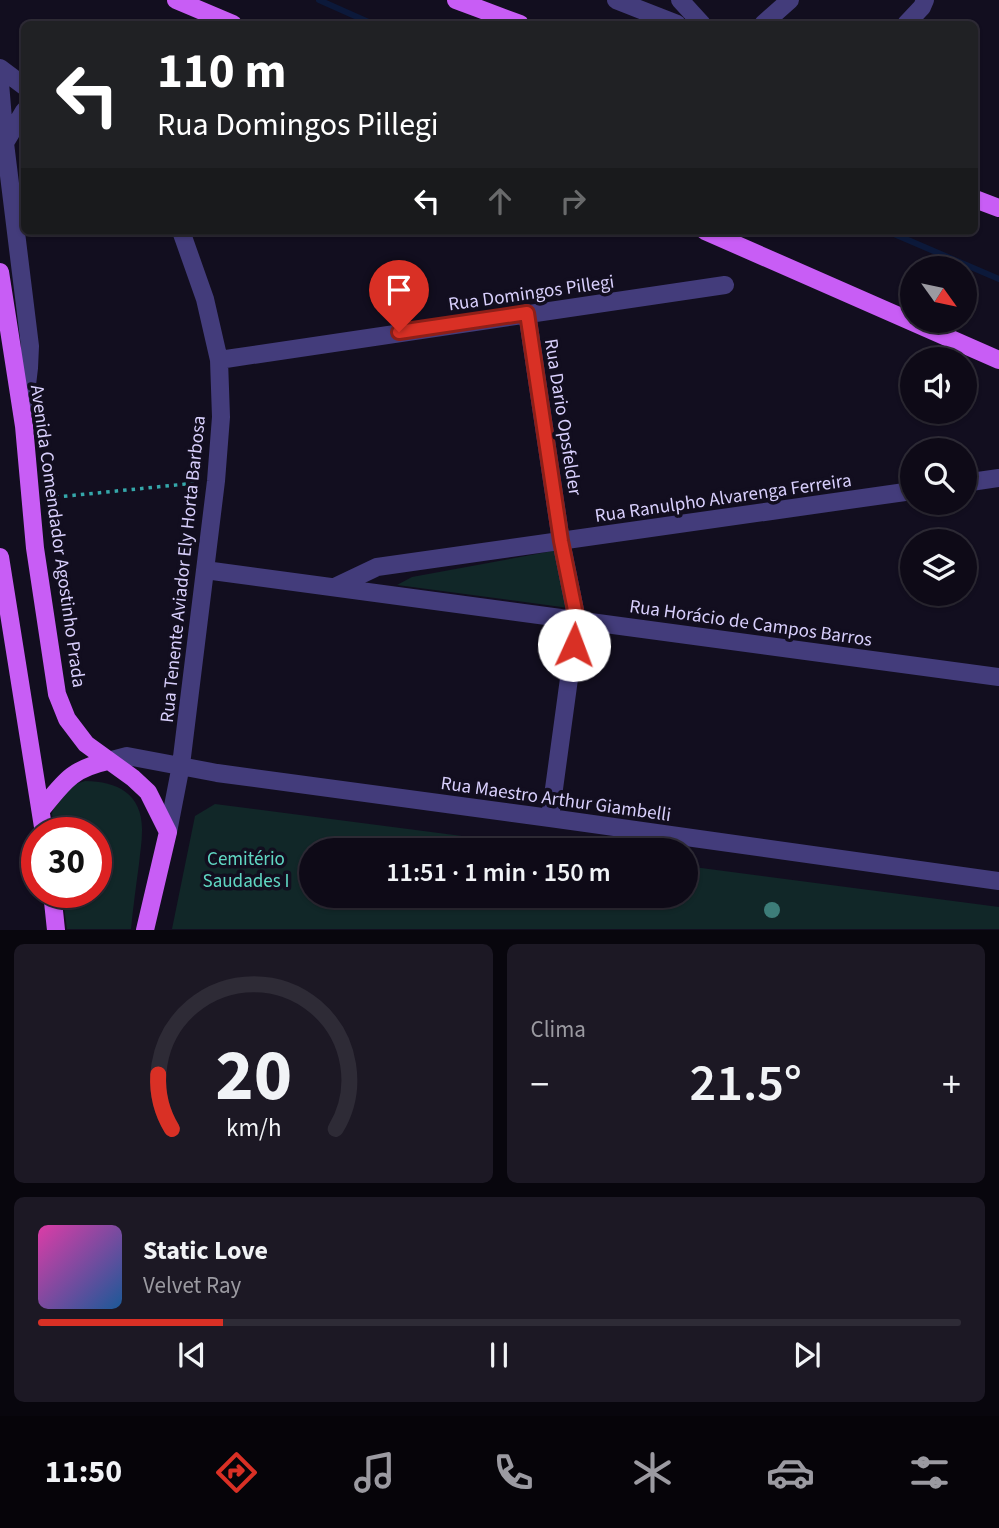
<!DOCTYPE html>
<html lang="pt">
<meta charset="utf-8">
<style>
:root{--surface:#0e0a17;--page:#1c1824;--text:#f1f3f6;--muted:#9b9aa1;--line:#2e2b36;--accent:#d93025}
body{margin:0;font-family:"Source Sans 3",sans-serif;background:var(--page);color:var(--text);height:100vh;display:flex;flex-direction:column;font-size:26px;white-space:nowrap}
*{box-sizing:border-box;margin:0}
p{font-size:23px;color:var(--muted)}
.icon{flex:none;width:38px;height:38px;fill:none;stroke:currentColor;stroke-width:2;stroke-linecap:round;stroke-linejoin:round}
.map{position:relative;height:930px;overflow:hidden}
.drawer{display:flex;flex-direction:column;gap:14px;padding:14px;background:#08060d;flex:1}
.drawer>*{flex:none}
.guide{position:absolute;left:21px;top:21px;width:957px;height:214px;border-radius:10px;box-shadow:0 2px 5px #0004,0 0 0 2px var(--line);background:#202124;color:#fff;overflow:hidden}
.needle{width:46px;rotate:123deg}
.buttons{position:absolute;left:900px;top:256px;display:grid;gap:14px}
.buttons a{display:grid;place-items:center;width:77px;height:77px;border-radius:50%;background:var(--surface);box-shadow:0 2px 5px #0004,0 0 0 2px var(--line);font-size:35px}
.speed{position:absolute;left:21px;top:817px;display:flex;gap:14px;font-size:35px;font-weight:700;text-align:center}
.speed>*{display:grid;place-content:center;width:91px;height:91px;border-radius:50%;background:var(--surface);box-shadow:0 2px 5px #0004,0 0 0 2px var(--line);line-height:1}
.speed .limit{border:10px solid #d22;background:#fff;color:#111}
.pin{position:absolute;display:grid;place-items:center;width:60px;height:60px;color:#fff;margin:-72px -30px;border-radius:50% 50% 50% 0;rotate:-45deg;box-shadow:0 0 7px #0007}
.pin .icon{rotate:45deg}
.me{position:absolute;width:77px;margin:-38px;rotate:2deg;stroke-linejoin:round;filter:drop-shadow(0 0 5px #0008)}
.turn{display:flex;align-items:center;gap:24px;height:147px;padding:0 21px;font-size:32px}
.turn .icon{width:91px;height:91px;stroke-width:2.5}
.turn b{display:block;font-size:49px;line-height:60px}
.lanes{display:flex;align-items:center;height:66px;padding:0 21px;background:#0003;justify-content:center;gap:35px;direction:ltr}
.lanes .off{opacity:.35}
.big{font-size:52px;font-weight:600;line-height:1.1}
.drawer .card{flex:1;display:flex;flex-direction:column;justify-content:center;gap:10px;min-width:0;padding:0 24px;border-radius:10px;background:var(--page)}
.drawer .dial{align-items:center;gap:0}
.dial svg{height:182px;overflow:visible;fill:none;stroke:var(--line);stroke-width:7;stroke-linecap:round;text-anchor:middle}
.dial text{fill:var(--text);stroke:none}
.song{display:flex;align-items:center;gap:21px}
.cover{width:84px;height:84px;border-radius:10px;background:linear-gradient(135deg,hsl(320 70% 55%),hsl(210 70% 35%))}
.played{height:7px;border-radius:4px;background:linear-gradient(90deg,var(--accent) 20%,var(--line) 20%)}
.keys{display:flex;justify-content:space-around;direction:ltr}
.heat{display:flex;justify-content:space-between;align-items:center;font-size:38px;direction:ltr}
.drawer .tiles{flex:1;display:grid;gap:14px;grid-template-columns:1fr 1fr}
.card:last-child{grid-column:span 2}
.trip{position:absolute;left:299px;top:838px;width:399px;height:70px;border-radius:35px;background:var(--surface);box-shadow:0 2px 5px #0004,0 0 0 2px var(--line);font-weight:600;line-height:70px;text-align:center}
.menu{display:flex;height:112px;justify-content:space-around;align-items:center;background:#060409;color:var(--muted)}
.menu .icon{width:49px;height:49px}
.menu .current{color:var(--accent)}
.menu b{font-size:32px;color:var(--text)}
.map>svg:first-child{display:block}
.green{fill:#112728}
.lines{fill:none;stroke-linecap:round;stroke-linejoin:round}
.stream{stroke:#0c193a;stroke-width:6}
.path{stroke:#35a7aa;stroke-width:3.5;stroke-dasharray:3.5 5;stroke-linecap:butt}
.minor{stroke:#433c7b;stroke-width:18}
.major{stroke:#c85df5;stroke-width:18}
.tree{fill:#3d7d79}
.route-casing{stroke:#8d1f18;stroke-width:18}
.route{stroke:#d93025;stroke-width:12}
.labels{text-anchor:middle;stroke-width:7;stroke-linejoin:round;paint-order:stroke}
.street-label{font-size:19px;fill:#d8cffc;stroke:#120e1f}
.park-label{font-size:19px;fill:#60d7c3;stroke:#120e1f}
</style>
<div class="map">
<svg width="999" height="930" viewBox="0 0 999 930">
<rect width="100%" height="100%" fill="#120e1f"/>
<!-- green -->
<path class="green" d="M558,550L569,608L397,585L412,577Z
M85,781C118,781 143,795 142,831C142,842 140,853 139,864C136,886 133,908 131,929H67L62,893L96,892V833H54L52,813L56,803L73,785Z
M215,804L569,850H312V896H686V866L999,907V929H172L195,816Z"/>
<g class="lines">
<!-- stream -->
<path class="stream" d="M319,0L373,24
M887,231L999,279"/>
<!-- path -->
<path class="path" d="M47,498L196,483"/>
<!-- minor -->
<path class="minor" d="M616,0L677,24
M680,0L702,24
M763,24L790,0
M906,24L922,7L925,0
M0,68L24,86
M0,83L5,143L30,346L29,368L24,410
M5,143L24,111
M527,313L561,541L577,620L550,818
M219,360L725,285
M964,483L999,478
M205,570L999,677
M337,586L377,567L912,491
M108,761L127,756L217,773L550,818L999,881
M168,832L181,765L216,481L221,417L219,360L205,299L181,231"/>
<!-- major -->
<path class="major" d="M176,0L233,24
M456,0L520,24
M975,199L999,208
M705,231L999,360
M0,272L24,426L35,548L57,694L67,719L86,744L133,778L148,792L168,832L145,930
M0,557L44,833
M41,810C64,782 71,769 108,761
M52,892L56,930"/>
</g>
<!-- trees -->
<circle class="tree" cx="772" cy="910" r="8"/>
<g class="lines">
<!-- route casing -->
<g class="route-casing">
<path id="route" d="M399,332L527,313L561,541L577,620L574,645"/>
</g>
<!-- route -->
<use href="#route" class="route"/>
</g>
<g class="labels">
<!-- street labels -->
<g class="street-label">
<text transform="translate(531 292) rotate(-8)" y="7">Rua Domingos Pillegi</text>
<text transform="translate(564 417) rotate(81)" y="7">Rua Dario Opsfelder</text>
<text transform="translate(723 497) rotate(-8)" y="7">Rua Ranulpho Alvarenga Ferreira</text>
<text transform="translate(59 536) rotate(82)" y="7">Avenida Comendador Agostinho Prada</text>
<text transform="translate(182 569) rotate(-84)" y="7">Rua Tenente Aviador Ely Horta Barbosa</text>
<text transform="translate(751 622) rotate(8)" y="7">Rua Horácio de Campos Barros</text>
<text transform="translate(556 798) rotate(8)" y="7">Rua Maestro Arthur Giambelli</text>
</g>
<!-- park labels -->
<g class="park-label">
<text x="246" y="865">Cemitério<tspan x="246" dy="22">Saudades I</tspan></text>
</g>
</g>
</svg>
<div class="buttons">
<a><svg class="needle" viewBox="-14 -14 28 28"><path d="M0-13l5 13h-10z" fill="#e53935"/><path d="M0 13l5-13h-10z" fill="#9b9aa1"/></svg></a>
<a><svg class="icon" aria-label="sound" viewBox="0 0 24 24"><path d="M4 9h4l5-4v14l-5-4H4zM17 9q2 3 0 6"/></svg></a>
<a><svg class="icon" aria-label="search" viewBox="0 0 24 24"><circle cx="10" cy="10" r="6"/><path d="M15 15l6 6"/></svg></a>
<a><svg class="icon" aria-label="layers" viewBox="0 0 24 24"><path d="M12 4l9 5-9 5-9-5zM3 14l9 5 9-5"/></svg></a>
</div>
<div class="speed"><div class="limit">30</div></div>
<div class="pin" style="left:399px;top:332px;background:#d93025"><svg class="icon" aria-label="arrive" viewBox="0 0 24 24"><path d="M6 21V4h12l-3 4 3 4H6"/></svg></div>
<svg class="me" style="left:574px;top:645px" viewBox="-20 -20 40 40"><circle r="19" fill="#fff"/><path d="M0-13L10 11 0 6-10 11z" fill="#d93025"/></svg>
<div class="trip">11:51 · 1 min · 150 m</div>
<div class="guide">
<div class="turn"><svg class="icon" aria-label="left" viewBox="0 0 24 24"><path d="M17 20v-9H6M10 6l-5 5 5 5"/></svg><div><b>110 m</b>Rua Domingos Pillegi</div></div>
<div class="lanes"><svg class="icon" aria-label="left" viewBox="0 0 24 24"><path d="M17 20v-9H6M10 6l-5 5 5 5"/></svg><svg class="icon off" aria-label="ahead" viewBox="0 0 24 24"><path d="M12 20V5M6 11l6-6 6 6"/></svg><svg class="icon off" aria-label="right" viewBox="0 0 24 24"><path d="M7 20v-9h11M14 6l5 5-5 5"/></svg></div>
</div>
</div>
<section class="drawer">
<div class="tiles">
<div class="card dial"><svg viewBox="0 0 100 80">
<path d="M14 69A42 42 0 1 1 86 69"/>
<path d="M14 69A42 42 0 0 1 8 45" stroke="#d93025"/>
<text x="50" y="56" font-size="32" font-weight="700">20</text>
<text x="50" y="72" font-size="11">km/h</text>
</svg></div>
<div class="card"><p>Clima</p>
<div class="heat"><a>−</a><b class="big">21.5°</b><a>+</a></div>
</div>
<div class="card">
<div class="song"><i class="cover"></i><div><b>Static Love</b><p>Velvet Ray</p></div></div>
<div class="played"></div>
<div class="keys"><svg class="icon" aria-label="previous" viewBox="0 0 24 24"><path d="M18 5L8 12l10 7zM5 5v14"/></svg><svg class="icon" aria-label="pause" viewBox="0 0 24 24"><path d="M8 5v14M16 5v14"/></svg><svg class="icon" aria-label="next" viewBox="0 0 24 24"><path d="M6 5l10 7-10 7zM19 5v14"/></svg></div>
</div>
</div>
</section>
<nav class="menu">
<b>11:50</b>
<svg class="icon current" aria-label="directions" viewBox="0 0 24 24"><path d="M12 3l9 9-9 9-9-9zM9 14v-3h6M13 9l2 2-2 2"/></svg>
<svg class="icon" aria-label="music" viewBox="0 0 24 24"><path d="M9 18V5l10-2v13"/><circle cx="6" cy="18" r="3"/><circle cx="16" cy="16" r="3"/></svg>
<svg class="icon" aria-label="phone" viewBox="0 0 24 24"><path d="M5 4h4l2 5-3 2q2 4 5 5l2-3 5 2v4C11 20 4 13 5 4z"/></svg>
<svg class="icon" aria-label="climate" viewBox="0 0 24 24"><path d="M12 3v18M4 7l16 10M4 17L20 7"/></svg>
<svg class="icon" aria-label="car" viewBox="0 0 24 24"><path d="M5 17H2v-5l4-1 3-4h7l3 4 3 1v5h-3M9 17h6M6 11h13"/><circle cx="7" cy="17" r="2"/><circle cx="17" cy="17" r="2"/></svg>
<svg class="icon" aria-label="filters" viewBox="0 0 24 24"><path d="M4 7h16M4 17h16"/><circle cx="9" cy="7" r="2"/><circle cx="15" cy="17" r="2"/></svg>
</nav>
